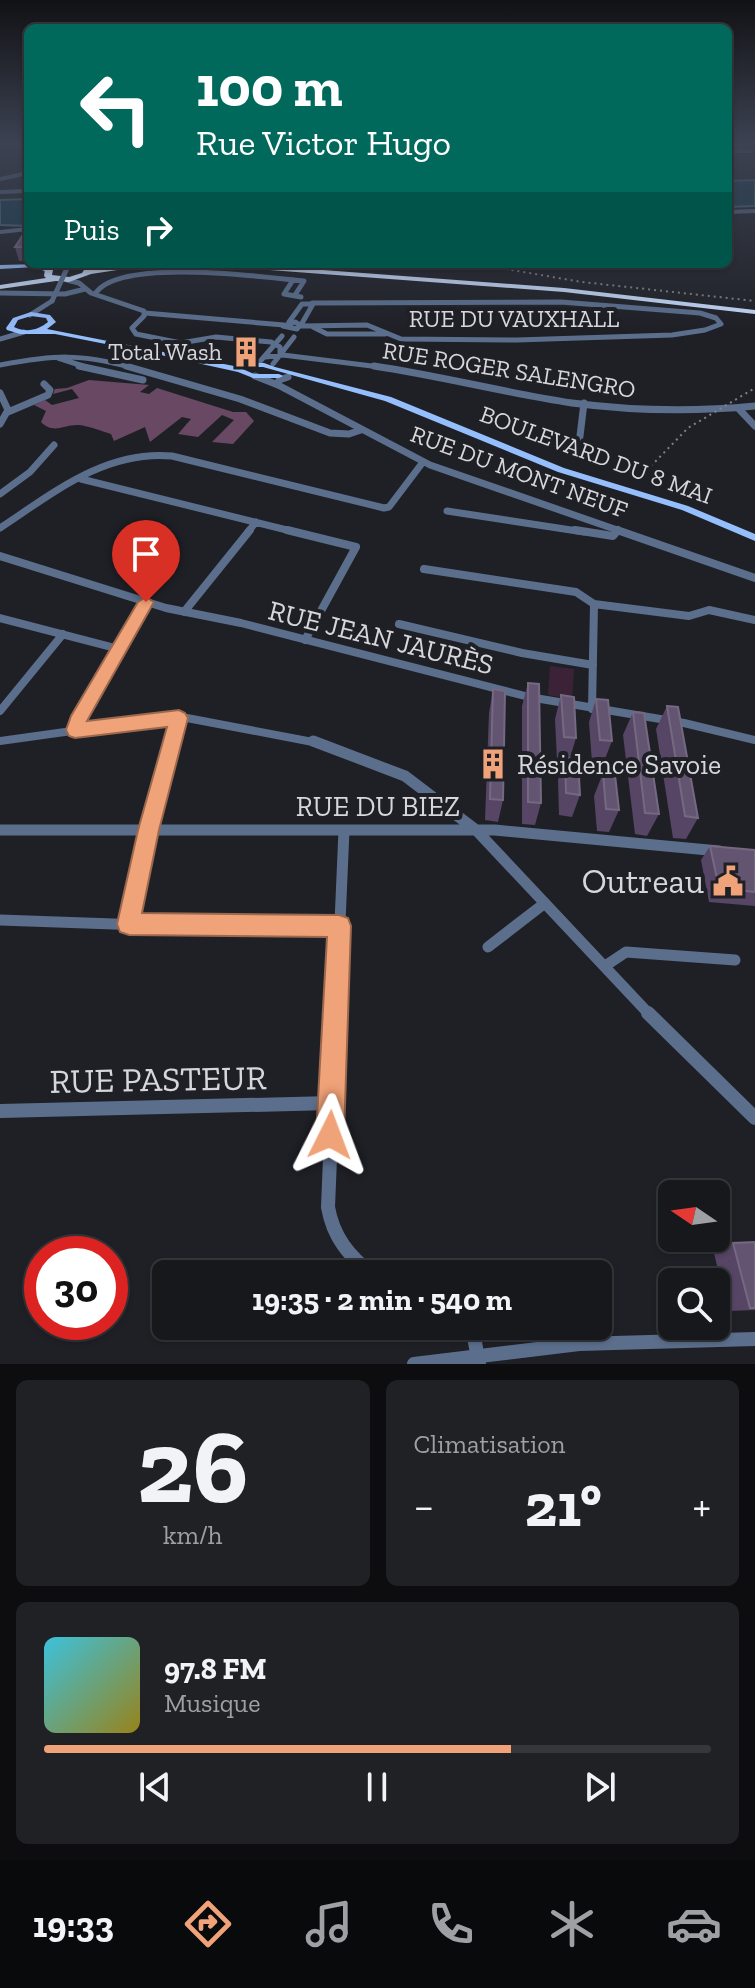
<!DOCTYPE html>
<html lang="fr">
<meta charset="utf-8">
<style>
:root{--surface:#17181c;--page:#202125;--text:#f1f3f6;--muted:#9ea0a3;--line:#36373b;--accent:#f0a278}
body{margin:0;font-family:"Zilla Slab",serif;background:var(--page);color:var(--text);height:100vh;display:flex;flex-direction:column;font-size:30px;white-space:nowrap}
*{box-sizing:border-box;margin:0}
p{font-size:26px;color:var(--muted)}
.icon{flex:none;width:44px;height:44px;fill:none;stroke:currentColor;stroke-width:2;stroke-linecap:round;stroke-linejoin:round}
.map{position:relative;height:1364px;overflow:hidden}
.drawer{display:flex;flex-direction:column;gap:16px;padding:16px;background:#0d0d0f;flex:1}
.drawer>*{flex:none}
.banner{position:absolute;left:24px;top:24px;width:708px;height:244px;border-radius:12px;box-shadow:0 2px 6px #0004,0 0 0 2px var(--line);background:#00695c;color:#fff;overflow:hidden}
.needle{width:52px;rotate:283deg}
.fabs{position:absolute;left:658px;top:1180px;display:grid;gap:16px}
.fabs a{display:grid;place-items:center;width:72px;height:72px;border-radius:12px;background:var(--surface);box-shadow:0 2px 6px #0004,0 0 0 2px var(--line);font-size:40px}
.speed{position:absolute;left:24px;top:1236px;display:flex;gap:16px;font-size:40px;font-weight:700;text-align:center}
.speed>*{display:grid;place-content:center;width:104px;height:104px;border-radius:50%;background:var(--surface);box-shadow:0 2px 6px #0004,0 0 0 2px var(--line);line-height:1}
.speed .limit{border:12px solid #d22;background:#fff;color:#111}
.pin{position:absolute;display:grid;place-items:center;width:68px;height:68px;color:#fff;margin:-82px -34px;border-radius:50% 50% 50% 0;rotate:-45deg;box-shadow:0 0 8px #0007}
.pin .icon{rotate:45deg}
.me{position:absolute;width:88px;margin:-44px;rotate:3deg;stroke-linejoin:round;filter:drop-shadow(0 0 6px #0008)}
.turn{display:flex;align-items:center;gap:28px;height:168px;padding:0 40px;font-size:36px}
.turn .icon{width:104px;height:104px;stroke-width:2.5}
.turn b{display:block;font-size:56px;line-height:68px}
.then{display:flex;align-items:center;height:76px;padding:0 40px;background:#0003;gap:16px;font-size:30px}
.big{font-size:60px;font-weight:800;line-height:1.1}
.drawer .card{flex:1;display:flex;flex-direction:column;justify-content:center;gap:12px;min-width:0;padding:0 28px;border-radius:12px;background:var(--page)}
.drawer .dial{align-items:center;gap:0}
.dial b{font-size:104px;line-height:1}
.song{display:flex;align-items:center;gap:24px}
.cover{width:96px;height:96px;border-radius:12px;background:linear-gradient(135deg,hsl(190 70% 55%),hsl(50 70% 35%))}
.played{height:8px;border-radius:4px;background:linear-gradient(90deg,var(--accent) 70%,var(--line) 70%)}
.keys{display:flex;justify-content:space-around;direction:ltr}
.heat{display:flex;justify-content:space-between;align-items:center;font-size:44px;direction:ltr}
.drawer .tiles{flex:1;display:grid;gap:16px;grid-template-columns:1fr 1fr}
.card:last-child{grid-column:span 2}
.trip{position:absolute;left:152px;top:1260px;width:460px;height:80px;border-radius:12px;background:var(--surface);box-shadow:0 2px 6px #0004,0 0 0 2px var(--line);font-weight:800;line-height:80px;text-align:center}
.tab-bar{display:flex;height:128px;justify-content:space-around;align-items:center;background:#090a0b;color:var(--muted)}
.tab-bar .icon{width:56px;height:56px}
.tab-bar .selected{color:var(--accent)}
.tab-bar b{font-size:36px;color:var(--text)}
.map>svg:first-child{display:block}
.green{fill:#3b2237}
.forest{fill:#684862}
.water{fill:#113c50;stroke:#4c6a7a;stroke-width:2}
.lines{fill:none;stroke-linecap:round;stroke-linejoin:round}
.minor-far5{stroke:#5b6f8d;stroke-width:4}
.minor-far4{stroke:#5b6f8d;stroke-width:5}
.minor-far3{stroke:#5b6f8d;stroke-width:7}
.minor-far2{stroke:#5b6f8d;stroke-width:8}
.minor-far1{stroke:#5b6f8d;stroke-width:11}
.minor{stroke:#5b6f8d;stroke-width:14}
.major{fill:#95befd;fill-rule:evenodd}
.highway{fill:#c9ddfc;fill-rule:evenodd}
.rail{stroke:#818187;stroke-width:2;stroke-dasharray:2 4;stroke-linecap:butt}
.minor-bridge{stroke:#5b6f8d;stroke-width:5}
.wall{fill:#564564}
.building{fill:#635571;stroke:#756981;stroke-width:2}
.route{fill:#f0a278;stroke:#9c694e;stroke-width:2}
.labels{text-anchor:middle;stroke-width:8;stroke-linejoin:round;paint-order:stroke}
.far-street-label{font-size:24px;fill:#d6d6db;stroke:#1f2026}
.far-poi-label{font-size:24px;fill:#d6d6db;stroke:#1f2026;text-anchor:end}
.street-label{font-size:28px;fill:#d6d6db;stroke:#1f2026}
.poi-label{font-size:28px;fill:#d6d6db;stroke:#1f2026;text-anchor:start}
.near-poi-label{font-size:34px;fill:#d6d6db;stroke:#1f2026;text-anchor:end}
.near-street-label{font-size:34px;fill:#d6d6db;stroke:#1f2026}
</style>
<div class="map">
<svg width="755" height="1364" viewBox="0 0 755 1364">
<rect width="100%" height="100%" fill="#1f2026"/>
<!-- green -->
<path class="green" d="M550,666L574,669L572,699L548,695Z"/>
<!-- forest -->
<path class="forest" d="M89,380L149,385L140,392L149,394L157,388L233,412H246L254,421L233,444L212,442L234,420L222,415L198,437L178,434L191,419L182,417L150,442L145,427L114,441L111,434C101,431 89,426 79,425C64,424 54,435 41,422L46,411L34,405L45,400L52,405L79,398L72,389L53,394L55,389L67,388Z"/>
<!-- water -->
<path class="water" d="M755,180V206L728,207V181Z
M28,199V226L0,225V200Z"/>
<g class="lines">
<!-- minor-far5 -->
<path class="minor-far5" d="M728,151H751
M0,179L28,173
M0,192L28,191
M728,212L755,211
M0,232L28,229"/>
<!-- minor-far4 -->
<path class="minor-far4" d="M67,280L79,283L91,293L144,311V316L132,328L136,334L181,343L216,337L271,342L280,347V355
M293,280L284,294L301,297
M0,293L65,294L85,289
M95,294C118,257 263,277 304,281L295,295
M145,313L284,325
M30,315L52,301
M289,322L302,304H313L301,325
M295,322L300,325L297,329L283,326Z
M301,326L367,325L401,339L517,340L672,335L705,330L721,324L716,318L700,313L561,302L312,303
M313,327L327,334H385
M0,339L24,332
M266,357L283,355L388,368
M58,358L89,368
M273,364L294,337
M0,365C55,355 79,353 133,368
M257,365L282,336"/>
<!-- minor-far3 -->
<path class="minor-far3" d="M79,366L143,380
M126,366L240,399L330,433L349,434L361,430
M374,366C441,376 506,393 572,403C634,411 694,412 755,406
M255,376L278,385L430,465L623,532
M278,385L279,380L288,377
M0,393L8,410L0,424
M738,408L755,426
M8,412L48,395L50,390L44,384
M579,444L584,403
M81,479L295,532
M0,494L30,472L54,445
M447,511L584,532
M0,528C53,493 105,450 172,456L384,508L389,507L423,462
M248,532L256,522"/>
<!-- minor-far2 -->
<path class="minor-far2" d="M287,530L356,547L305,640
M575,530L613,536L618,530
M617,530L755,578
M0,556L166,608L241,623L529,697L684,723L755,740
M424,569L576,592L594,604L689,616L709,610L755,620
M184,612L250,530
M0,618L119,649
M399,624L522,653L593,665
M592,709L594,604
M0,711L63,634
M75,730L146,602
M0,741L158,719L187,718L318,743
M172,743L179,718"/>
<!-- minor-far1 -->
<path class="minor-far1" d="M313,741L405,776L476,830L650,1015
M0,830H495L719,851
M0,920L142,925L339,926
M129,924L149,830L173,741
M488,947L545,903
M605,966L626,952L735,960
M336,1015L344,830"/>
<!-- minor -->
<path class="minor" d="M336,1013L328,1207C333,1237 349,1256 372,1274
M648,1013L755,1118
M0,1111L332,1103
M472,1326L479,1364
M414,1364L579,1344L755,1339"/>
<!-- major -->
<path class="major" d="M728,143L750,144L752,145H728Z
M40,264L50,270V272H46L36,267L0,269V265Z
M31,312L50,315L56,322L47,329L234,366V363H264L275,367L391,397L564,468L688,506L755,534V541L682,510L558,472L385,401L263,367H238L254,374H279L283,376L279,378H253L238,372L156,354L55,334H20L7,330L6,328L13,318ZM31,316L46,318L48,322C38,330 27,333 14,327L18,320Z"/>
<!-- highway -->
<path class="highway" d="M55,264H66L53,270L52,275L69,277L82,273L88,264H92L93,269L129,264L256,265L564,288L755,310V314L564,292L256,269L137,267L91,274L69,282L56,281L0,289V285L46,278L44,276L45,269Z"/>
<!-- rail -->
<path class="rail" d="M476,264L582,282L755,301
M651,466L688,428L755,388"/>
<!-- minor-bridge -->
<path class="minor-bridge" d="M52,301L69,264"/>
</g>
<!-- wall -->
<path class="wall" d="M28,227V260L19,261L15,247Z
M528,683L541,803L535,825L522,824V706Z
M493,689L503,800L498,822L485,820L489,713Z
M561,695L576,738L570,758L580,795L572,817L559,815L558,780L564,760H557L555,719Z
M596,699L612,741L603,764L592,763L589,722Z
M667,706L698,818L686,839L673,838L656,729Z
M633,712L659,814L647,836L635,834L623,735Z
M603,773L619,810L609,832L597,831L594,796Z
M710,846L755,850V906L709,902L701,860Z
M755,1242V1310L728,1311L713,1249L733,1243Z"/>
<!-- building -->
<path class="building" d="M28,227V247H15Z
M528,683L539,684L541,803L528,802Z
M493,689L505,691L503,800L490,799Z
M561,695L574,697L576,738L564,737Z
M596,699L608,700L612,741L600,740Z
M667,706L678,707L698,818L685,816Z
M633,712L644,713L659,814L645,813Z
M565,758L578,759L580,795L566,793Z
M603,773L615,775L619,810L606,809Z
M710,846L755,850V892L719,888Z
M755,1242V1308H750L733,1243Z"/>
<!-- sky -->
<linearGradient id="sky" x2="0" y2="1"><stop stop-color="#111215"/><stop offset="0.43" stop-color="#3c4252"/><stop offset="1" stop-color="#3c4252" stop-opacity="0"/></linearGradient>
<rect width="755" height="333" fill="url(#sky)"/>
<!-- route -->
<path class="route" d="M146,597L154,602L87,721L179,710L185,713L188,718L159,830L142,913L339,915L348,918L351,926L344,1135L340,1145L330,1149L320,1145L316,1135L327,937L129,935L120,932L117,924L138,830L167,727L75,738L69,736L66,730L71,716L138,602Z"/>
<!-- icons -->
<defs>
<g id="building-bare" transform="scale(2.4)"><path d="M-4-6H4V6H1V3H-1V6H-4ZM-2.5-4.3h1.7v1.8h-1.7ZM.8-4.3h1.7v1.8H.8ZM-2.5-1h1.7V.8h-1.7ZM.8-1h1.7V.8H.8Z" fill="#f0a278" stroke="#1f2026" stroke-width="2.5" paint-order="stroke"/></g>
<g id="civic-bare" transform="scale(2.4)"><path d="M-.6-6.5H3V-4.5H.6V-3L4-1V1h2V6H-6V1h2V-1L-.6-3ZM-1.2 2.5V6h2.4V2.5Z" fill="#f0a278" stroke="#1f2026" stroke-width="2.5" paint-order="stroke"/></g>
</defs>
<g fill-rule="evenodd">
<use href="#building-bare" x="246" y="352"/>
<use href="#building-bare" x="493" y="764"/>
<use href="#civic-bare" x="728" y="881"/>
</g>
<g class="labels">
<!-- far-street labels -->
<g class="far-street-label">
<text x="514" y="327">RUE DU VAUXHALL</text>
<text transform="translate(509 370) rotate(9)" y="8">RUE ROGER SALENGRO</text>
<text transform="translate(596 455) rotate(20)" y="8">BOULEVARD DU 8 MAI</text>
<text transform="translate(519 472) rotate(20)" y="8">RUE DU MONT NEUF</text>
</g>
<!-- far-poi labels -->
<g class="far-poi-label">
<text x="222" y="360">Total Wash</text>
</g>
<!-- street labels -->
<g class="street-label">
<text transform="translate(381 637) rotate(14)" y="10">RUE JEAN JAURÈS</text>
<text x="378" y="816">RUE DU BIEZ</text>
</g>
<!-- poi labels -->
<g class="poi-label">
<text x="517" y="774">Résidence Savoie</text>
</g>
<!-- near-poi labels -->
<g class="near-poi-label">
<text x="704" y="893">Outreau</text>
</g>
<!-- near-street labels -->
<g class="near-street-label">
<text transform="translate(158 1079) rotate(-1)" y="12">RUE PASTEUR</text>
</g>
</g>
</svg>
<div class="fabs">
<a><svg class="needle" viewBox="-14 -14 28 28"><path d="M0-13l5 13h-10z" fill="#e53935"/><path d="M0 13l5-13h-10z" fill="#9ea0a3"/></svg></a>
<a><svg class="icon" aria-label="search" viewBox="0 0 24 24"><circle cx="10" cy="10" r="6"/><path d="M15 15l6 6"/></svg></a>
</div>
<div class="speed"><div class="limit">30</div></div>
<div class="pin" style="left:146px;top:602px;background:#d93025"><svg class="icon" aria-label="arrive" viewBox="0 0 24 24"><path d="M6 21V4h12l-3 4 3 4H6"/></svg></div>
<svg class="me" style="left:330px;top:1135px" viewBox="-20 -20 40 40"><path d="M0-17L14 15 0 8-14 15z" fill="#f0a278" stroke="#fff" stroke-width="4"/></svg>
<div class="trip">19:35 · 2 min · 540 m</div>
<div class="banner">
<div class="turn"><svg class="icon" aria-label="left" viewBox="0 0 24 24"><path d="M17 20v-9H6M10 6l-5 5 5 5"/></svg><div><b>100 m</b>Rue Victor Hugo</div></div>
<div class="then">Puis<svg class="icon" aria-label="right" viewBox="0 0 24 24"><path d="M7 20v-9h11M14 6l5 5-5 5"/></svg></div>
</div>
</div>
<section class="drawer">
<div class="tiles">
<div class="card dial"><b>26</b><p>km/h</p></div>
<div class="card"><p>Climatisation</p>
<div class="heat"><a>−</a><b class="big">21°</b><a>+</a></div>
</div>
<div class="card">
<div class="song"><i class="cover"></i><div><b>97.8 FM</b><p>Musique</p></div></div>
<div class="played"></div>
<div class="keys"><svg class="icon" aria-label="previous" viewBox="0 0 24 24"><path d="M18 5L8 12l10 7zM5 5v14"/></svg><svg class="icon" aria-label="pause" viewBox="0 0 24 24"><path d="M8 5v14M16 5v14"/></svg><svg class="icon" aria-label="next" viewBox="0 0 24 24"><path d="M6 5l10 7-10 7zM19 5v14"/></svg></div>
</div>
</div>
</section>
<nav class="tab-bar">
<b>19:33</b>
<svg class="icon selected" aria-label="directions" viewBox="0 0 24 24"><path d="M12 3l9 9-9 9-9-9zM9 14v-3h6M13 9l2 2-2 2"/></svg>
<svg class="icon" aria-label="music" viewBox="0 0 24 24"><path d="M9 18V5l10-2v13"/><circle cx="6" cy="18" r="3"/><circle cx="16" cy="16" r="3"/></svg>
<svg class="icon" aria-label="phone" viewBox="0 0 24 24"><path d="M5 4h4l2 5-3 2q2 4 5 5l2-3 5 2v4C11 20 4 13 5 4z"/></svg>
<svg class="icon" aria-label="climate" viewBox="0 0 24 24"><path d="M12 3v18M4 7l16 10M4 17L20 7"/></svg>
<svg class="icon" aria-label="car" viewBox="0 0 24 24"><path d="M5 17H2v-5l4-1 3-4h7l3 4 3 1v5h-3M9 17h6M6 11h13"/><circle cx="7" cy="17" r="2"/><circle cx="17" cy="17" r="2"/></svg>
</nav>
